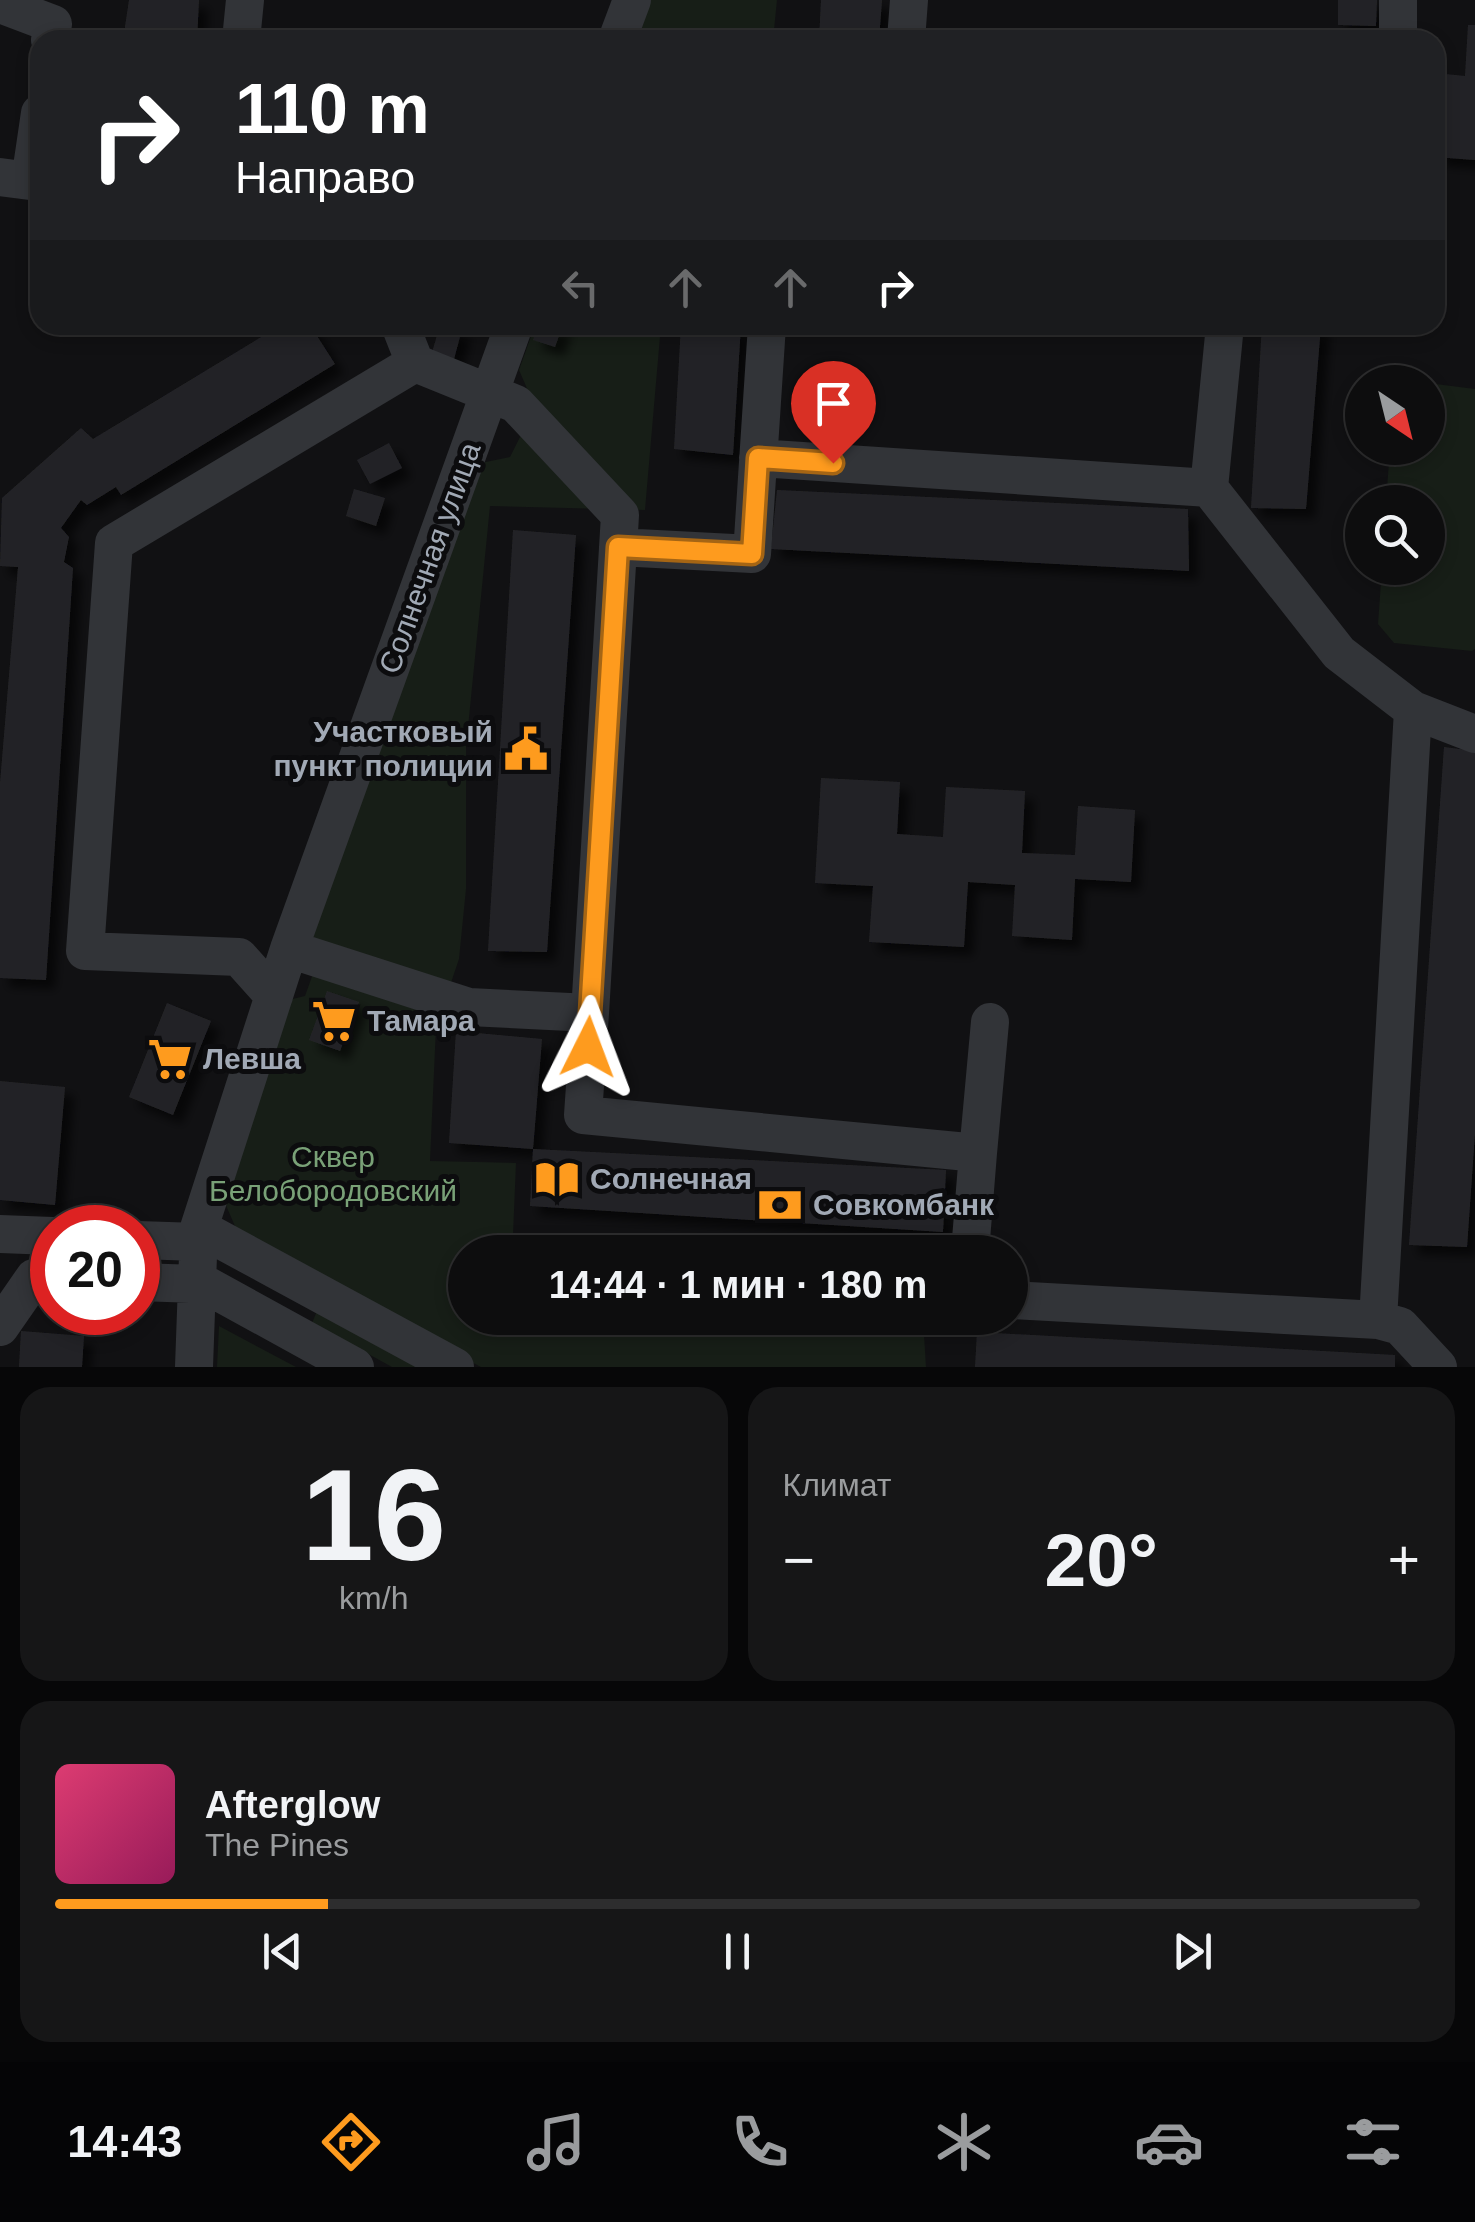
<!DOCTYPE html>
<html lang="ru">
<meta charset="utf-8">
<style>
:root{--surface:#0d0d0e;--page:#161617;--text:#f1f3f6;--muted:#9a9c9e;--line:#2d2d2e;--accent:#fe9b1e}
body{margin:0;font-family:Arial,sans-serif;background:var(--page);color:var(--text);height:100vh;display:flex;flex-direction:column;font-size:38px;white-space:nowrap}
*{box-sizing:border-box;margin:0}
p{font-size:32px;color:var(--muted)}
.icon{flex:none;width:55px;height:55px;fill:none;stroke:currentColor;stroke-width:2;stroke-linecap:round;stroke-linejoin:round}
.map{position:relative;height:1367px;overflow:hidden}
.sheet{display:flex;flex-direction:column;gap:20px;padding:20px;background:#070708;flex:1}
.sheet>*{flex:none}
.hud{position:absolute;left:30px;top:30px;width:1415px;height:305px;border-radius:30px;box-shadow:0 5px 15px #0003,0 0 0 2px var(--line);background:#202124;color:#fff;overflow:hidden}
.needle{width:65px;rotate:145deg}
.controls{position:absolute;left:1345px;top:365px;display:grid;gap:20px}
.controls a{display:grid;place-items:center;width:100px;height:100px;border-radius:50%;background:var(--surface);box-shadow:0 5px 15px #0003,0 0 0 2px var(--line);font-size:50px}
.speed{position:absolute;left:30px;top:1205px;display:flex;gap:20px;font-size:50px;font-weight:700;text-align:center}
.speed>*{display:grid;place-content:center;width:130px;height:130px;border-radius:50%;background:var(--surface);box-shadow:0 5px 15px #0003,0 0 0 2px var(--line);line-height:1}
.speed .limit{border:15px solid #d22;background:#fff;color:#111}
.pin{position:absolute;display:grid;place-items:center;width:85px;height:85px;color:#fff;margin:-102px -42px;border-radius:50% 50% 50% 0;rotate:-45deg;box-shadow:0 0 10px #0007}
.pin .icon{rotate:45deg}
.me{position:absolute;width:110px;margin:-55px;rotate:3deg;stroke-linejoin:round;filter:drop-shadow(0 0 8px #0008)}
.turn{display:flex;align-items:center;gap:35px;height:210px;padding:0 40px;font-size:45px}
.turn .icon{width:130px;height:130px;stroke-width:2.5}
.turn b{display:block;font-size:70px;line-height:85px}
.lanes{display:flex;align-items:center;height:95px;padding:0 40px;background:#0003;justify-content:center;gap:50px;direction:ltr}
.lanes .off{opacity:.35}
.big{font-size:75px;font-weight:700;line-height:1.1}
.sheet .widget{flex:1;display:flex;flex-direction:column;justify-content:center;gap:15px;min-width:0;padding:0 35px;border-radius:30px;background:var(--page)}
.sheet .dial{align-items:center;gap:0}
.dial b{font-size:130px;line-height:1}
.song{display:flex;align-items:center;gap:30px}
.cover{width:120px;height:120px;border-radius:15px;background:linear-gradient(135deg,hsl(340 70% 55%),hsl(330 70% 35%))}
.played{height:10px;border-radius:5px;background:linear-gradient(90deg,var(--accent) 20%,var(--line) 20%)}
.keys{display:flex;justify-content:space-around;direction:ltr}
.heat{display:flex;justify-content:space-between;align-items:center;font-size:55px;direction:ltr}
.sheet .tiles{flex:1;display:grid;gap:20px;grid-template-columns:1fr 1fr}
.widget:last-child{grid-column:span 2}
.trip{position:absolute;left:448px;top:1235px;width:580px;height:100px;border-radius:50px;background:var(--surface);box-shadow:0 5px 15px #0003,0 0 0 2px var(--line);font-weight:700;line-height:100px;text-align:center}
.menu{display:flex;height:160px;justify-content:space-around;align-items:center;background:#050506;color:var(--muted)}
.menu .icon{width:70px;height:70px}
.menu .active{color:var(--accent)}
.menu b{font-size:45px;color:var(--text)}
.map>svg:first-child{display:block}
.green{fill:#171e17}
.building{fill:#242427;filter:url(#shadow)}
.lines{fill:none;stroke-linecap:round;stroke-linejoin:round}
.minor{stroke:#323438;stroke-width:38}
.route-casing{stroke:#a56514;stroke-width:25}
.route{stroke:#fe9b1e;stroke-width:18}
.labels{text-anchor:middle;stroke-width:10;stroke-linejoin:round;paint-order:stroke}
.street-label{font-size:30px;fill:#a1a9b5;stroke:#0c0c0e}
.poi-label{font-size:30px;font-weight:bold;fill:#a1a9b5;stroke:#0c0c0e;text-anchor:start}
.park-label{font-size:30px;fill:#79a177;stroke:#0c0c0e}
</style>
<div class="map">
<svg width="1475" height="1367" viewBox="0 0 1475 1367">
<defs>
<filter id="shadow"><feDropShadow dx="9" dy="9" stdDeviation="5" flood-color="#0009"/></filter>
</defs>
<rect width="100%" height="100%" fill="#111113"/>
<!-- green -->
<path class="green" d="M651,0H777L773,40H637Z
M535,325H661L645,510L490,506L466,748V889L459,959L436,1027L430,1161L516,1163L513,1235L757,1252H465V1318H923L926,1367H481L352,1300L238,1233L221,1194L284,1001L305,996L315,968L300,945L481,463L510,457L535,407L519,370Z
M1428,383L1475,389V649L1472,651L1394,643L1378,624L1382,568H1428V502H1386L1390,448H1428Z
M317,1311L417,1367H392L312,1323Z
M219,1326L296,1367H217Z"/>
<!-- building -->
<path class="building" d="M129,0H199L197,40H123Z
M821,0H882L879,40H819Z
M1338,0H1377L1376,26L1338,25Z
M1468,25H1475V160L1435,157V73L1465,76Z
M281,325H310L335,364L121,495L116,487L87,505L81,500L61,528L69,537L64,562L73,568L46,980L0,978V783L18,567L0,566L2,498L81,428L93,439Z
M440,325L462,329L453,363L431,356Z
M538,325H563L555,347L533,340Z
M681,325H741L733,455L674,449Z
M1262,325H1321L1306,509L1251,508Z
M389,443L402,468L370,484L357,460Z
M354,489L385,498L376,526L346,516Z
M777,490L1188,509L1189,571L771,549Z
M513,530L576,535L547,952L488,951Z
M1444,747L1475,751V1133L1467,1247L1409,1245Z
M821,778L900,782L897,834L943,837L946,787L1025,791L1022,853L1075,855L1078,806L1135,810L1131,882L1075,879L1072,940L1012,936L1015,885L968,882L964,947L869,942L873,886L815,883Z
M327,991L359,1002L340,1051L309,1040Z
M167,1003L211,1021L173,1115L129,1097Z
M456,1031L542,1039L533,1149L449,1143Z
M0,1081L65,1087L55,1205L0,1200Z
M533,1149L946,1170L943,1232L530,1206Z
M21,1331L84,1336L82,1367H19Z
M977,1332L1395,1355V1367H975Z"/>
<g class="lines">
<!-- minor -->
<path class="minor" d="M0,4L53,24L50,40
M241,40L245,0
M617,40L632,0
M906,40L909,0
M1398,40V0
M0,177L30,181L40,113
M400,325L415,363L516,404L620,515L590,1013
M758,458L1209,488L1339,653L1413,710L1475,734
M1209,488L1225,325
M618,547L752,554L767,325
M289,949L469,1007L590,1013L583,1115L978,1153L970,1252
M274,996L239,957L85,951L114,543L415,363
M978,1153L990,1022
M199,1228L455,1367
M0,1234L52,1236
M138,1240L198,1242
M197,1280L355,1367
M138,1282L197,1284
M1010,1300L1378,1320L1400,1326L1438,1367
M1378,1320L1413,710
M0,1327L34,1278L52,1279
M194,1367L199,1228L289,949L514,325"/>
</g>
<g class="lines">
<!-- route casing -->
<g class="route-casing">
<path id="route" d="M588,1047L618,547L752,554L758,458L833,463"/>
</g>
<!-- route -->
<use href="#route" class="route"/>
</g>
<!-- icons -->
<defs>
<g id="civic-bare" transform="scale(3.45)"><path d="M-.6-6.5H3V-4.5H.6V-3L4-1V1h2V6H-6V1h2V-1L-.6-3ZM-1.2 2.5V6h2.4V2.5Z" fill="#fe9b1e" stroke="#0c0c0e" stroke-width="2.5" paint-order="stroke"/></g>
<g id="supermarket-bare" transform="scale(3.45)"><path d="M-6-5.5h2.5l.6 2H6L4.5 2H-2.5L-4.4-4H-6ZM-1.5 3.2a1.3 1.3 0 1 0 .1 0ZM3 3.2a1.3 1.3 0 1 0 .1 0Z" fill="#fe9b1e" stroke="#0c0c0e" stroke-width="2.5" paint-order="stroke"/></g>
<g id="library-bare" transform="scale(3.45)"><path d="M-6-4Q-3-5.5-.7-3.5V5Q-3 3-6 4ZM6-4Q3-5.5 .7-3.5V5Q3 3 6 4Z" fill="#fe9b1e" stroke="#0c0c0e" stroke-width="2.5" paint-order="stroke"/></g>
<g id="bank-bare" transform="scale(3.45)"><path d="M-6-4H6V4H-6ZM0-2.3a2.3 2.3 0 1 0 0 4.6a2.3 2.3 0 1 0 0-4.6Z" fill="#fe9b1e" stroke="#0c0c0e" stroke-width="2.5" paint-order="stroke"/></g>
</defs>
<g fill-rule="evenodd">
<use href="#civic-bare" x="526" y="749"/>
<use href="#supermarket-bare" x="334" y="1021"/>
<use href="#supermarket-bare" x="170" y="1059"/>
<use href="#library-bare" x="557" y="1179"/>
<use href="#bank-bare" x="780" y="1205"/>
</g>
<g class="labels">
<!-- street labels -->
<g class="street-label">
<text transform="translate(430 558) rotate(-70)" y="10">Солнечная улица</text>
</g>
<!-- poi labels -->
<g class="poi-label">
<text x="493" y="742" text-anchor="end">Участковый<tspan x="493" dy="34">пункт полиции</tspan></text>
<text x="367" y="1031">Тамара</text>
<text x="203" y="1069">Левша</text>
<text x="590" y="1189">Солнечная</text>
<text x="813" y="1215">Совкомбанк</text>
</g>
<!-- park labels -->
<g class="park-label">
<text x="333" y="1167">Сквер<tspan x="333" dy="34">Белобородовский</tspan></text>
</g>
</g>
</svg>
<div class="controls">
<a><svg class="needle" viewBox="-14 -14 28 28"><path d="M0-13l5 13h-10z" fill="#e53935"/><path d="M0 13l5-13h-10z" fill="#9a9c9e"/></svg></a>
<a><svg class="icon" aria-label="search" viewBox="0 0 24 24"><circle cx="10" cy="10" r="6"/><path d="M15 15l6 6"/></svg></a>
</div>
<div class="speed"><div class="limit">20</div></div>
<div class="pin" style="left:833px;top:463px;background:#d93025"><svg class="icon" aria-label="arrive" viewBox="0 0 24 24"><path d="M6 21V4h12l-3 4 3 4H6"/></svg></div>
<svg class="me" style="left:588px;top:1047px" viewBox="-20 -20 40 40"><path d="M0-17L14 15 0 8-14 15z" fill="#fe9b1e" stroke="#fff" stroke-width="4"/></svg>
<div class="trip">14:44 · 1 мин · 180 m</div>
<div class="hud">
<div class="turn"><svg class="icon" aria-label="right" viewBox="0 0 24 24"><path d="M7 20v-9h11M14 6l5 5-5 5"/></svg><div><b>110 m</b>Направо</div></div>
<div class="lanes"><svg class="icon off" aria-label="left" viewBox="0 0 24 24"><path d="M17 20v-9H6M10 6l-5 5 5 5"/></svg><svg class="icon off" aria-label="ahead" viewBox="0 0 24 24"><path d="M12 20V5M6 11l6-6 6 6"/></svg><svg class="icon off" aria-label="ahead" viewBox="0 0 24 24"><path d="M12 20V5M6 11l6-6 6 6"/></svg><svg class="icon" aria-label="right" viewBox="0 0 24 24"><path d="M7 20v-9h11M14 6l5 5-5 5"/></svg></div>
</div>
</div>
<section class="sheet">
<div class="tiles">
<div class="widget dial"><b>16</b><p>km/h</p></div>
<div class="widget"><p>Климат</p>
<div class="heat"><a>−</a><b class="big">20°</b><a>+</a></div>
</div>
<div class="widget">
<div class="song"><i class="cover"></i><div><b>Afterglow</b><p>The Pines</p></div></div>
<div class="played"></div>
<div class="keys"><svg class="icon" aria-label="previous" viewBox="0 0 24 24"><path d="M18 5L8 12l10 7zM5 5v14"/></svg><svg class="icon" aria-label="pause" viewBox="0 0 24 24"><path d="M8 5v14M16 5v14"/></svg><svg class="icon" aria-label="next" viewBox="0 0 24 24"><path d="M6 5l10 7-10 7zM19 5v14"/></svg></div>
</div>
</div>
</section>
<nav class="menu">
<b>14:43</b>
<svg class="icon active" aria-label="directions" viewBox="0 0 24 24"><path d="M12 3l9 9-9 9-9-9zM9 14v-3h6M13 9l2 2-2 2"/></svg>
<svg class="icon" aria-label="music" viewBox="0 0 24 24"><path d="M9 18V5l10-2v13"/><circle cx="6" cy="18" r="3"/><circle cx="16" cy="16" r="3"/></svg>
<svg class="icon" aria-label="phone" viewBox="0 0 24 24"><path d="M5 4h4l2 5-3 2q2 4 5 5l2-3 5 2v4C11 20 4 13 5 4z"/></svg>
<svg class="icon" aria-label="climate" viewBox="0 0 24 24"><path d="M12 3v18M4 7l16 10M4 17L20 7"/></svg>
<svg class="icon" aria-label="car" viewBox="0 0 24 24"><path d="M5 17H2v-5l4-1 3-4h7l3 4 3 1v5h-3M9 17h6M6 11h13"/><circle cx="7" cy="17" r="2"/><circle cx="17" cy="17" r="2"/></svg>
<svg class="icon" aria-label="filters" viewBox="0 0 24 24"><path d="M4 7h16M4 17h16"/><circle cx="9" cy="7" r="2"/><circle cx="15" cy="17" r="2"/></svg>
</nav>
